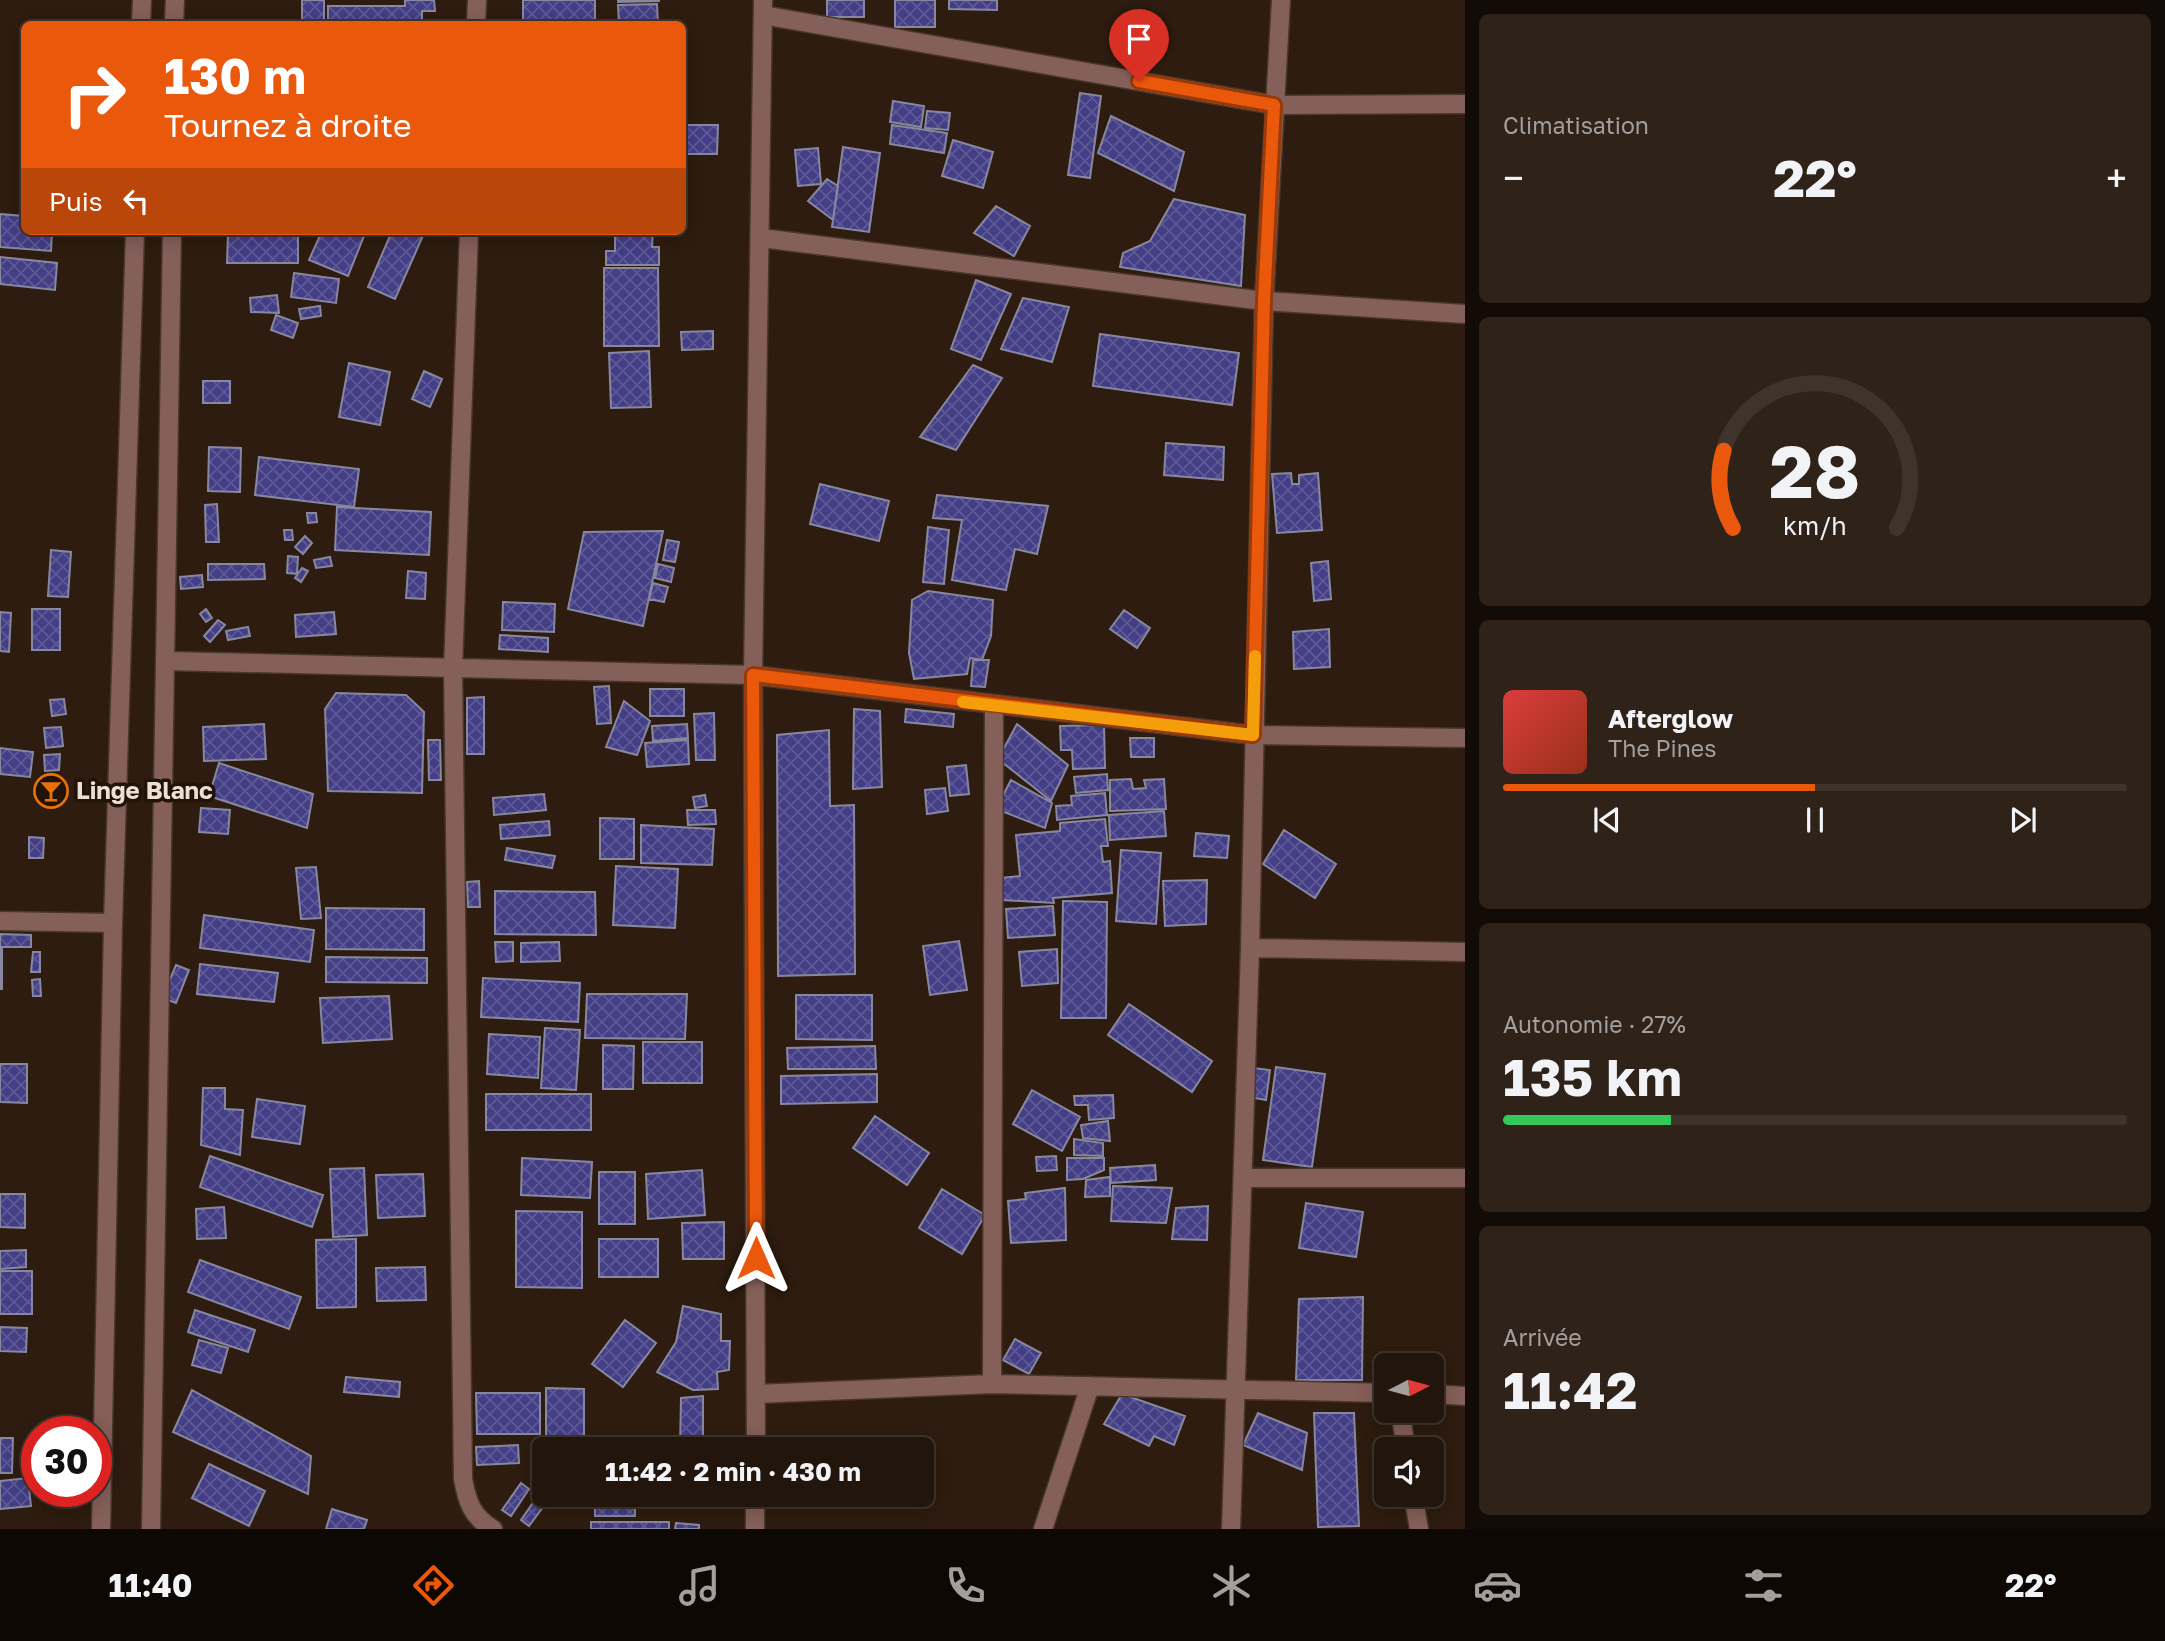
<!DOCTYPE html>
<html lang="fr">
<meta charset="utf-8">
<style>
:root{--surface:#22150b;--page:#2e2219;--text:#f1f3f6;--muted:#a29f9d;--line:#3f342c;--accent:#ea580c}
body{margin:0;font-family:"Golos Text",sans-serif;background:var(--page);color:var(--text);height:100vh;display:flex;flex-direction:column;font-size:26px;white-space:nowrap}
*{box-sizing:border-box;margin:0}
p{font-size:23px;color:var(--muted)}
.icon{flex:none;width:38px;height:38px;fill:none;stroke:currentColor;stroke-width:2;stroke-linecap:round;stroke-linejoin:round}
.map{position:relative;flex:1;overflow:hidden}
.sheet{display:flex;flex-direction:column;gap:14px;padding:14px;background:#130c06;width:700px}
.sheet>*{flex:none}
.guide{position:absolute;left:21px;top:21px;width:665px;height:214px;border-radius:10px;box-shadow:0 4px 18px #0003,0 0 0 2px var(--line);background:#ea580c;color:#fff;overflow:hidden}
.needle{width:46px;rotate:84deg}
.buttons{position:absolute;left:1374px;top:1353px;display:grid;gap:14px}
.buttons a{display:grid;place-items:center;width:70px;height:70px;border-radius:10px;background:var(--surface);box-shadow:0 4px 18px #0003,0 0 0 2px var(--line);font-size:35px}
.speed{position:absolute;left:21px;top:1416px;display:flex;gap:14px;font-size:35px;font-weight:700;text-align:center}
.speed>*{display:grid;place-content:center;width:91px;height:91px;border-radius:50%;background:var(--surface);box-shadow:0 4px 18px #0003,0 0 0 2px var(--line);line-height:1}
.speed .limit{border:10px solid #d22;background:#fff;color:#111}
.pin{position:absolute;display:grid;place-items:center;width:60px;height:60px;color:#fff;margin:-72px -30px;border-radius:50% 50% 50% 0;rotate:-45deg;box-shadow:0 0 7px #0007}
.pin .icon{rotate:45deg}
.me{position:absolute;width:77px;margin:-38px;rotate:0deg;stroke-linejoin:round;filter:drop-shadow(0 0 5px #0008)}
.turn{display:flex;align-items:center;gap:24px;height:147px;padding:0 28px;font-size:32px}
.turn .icon{width:91px;height:91px;stroke-width:2.5}
.turn b{display:block;font-size:49px;line-height:60px}
.then{display:flex;align-items:center;height:66px;padding:0 28px;background:#0003;gap:14px;font-size:26px}
.big{font-size:52px;font-weight:700;line-height:1.1}
.sheet .card{flex:1;display:flex;flex-direction:column;justify-content:center;gap:10px;min-width:0;padding:0 24px;border-radius:10px;background:var(--page)}
.sheet .dial{align-items:center;gap:0}
.dial svg{height:182px;overflow:visible;fill:none;stroke:var(--line);stroke-width:7;stroke-linecap:round;text-anchor:middle}
.dial text{fill:var(--text);stroke:none}
.song{display:flex;align-items:center;gap:21px}
.cover{width:84px;height:84px;border-radius:10px;background:linear-gradient(135deg,hsl(0 70% 55%),hsl(10 70% 35%))}
.played{height:7px;border-radius:4px;background:linear-gradient(90deg,var(--accent) 50%,var(--line) 50%)}
.keys{display:flex;justify-content:space-around;direction:ltr}
.heat{display:flex;justify-content:space-between;align-items:center;font-size:38px;direction:ltr}
.charge{height:10px;border-radius:5px;background:linear-gradient(90deg,#34c759 27%,var(--line) 0)}
.trip{position:absolute;left:532px;top:1437px;width:402px;height:70px;border-radius:10px;background:var(--surface);box-shadow:0 4px 18px #0003,0 0 0 2px var(--line);font-weight:700;line-height:70px;text-align:center}
.tabs{display:flex;height:112px;justify-content:space-around;align-items:center;background:#0e0804;color:var(--muted)}
.tabs .icon{width:49px;height:49px}
.tabs .selected{color:var(--accent)}
.tabs b{font-size:32px;color:var(--text)}
main{display:flex;flex:1;min-height:0}
.map>svg:first-child{display:block}
.building{fill:url(#building-cross-hatch);stroke:#8788a0;stroke-width:2}
.lines{fill:none;stroke-linecap:round;stroke-linejoin:round}
.minor-casing{stroke:#48372b;stroke-width:21}
.minor{stroke:#855f59;stroke-width:18}
.route-casing{stroke:#983908;stroke-width:18}
.route{stroke:#ea580c;stroke-width:12}
.slow{stroke:#f59e0b;stroke-width:12}
.labels{text-anchor:middle;stroke-width:7;stroke-linejoin:round;paint-order:stroke}
.poi-label{font-size:24px;font-weight:bold;fill:#ebdfd6;stroke:#231306;text-anchor:start}
</style>
<main>
<div class="map">
<svg width="1465" height="1529" viewBox="0 0 1465 1529">
<defs>
<pattern id="building-cross-hatch" width="8" height="8" patternUnits="userSpaceOnUse" patternTransform="scale(1.75)"><rect width="8" height="8" fill="#433e85"/><path d="M0 0l8 8M0 8l8-8" fill="none" stroke="#5e5996"/></pattern>
</defs>
<rect width="100%" height="100%" fill="#2d1c0f"/>
<!-- building -->
<path class="building" d="M302,0H324V24H302Z
M405,0H434L435,11H422V24H328V6H405Z
M523,0H595V24H523Z
M618,0H659V1L618,2Z
M827,0H864V17H827Z
M895,0H935V27H895Z
M949,0H997V10L949,9Z
M657,4L658,24H619L618,5Z
M1080,93L1101,96L1090,178L1068,175Z
M893,101L924,106L921,127L890,122Z
M927,111L950,113L948,130L925,128Z
M1111,116L1184,152L1174,191L1098,153Z
M682,125H718L717,154H682Z
M892,125L947,133L944,153L890,144Z
M953,140L993,152L983,188L942,176Z
M843,147L880,153L869,232L832,227Z
M818,148L821,184L798,186L795,150Z
M827,179L838,186L833,220L808,201Z
M1174,199L1245,215L1241,286L1120,267L1123,253L1150,241Z
M996,206L1030,226L1014,256L974,233Z
M0,214L24,216V231H52L51,251L0,247Z
M298,231V263H227L228,232Z
M322,231H366L348,276L309,260Z
M392,231H425L395,299L368,287Z
M607,231H653L652,247H659V265H606V251H615V236H607Z
M0,257L57,263L55,290L0,284Z
M604,268H658L659,346H604Z
M294,273L339,279L336,303L291,297Z
M976,280L1011,294L981,360L951,349Z
M277,295L279,313L251,312L250,298Z
M1023,298L1069,307L1052,362L1001,349Z
M320,306L321,316L301,319L299,309Z
M276,315L298,323L293,338L271,330Z
M713,331V349L682,350L681,332Z
M1100,334L1239,353L1232,405L1093,386Z
M649,351L651,407L611,408L609,353Z
M349,363L390,372L380,425L339,417Z
M973,365L1002,378L956,450L920,437Z
M424,371L442,379L430,407L412,399Z
M203,381H230V403H203Z
M1166,443L1224,447L1223,480L1164,475Z
M209,447L241,448L240,492L208,491Z
M259,457L359,469L354,507L255,495Z
M1291,473L1292,484H1299V475L1318,473L1322,530L1277,533L1272,474Z
M820,484L889,501L879,541L810,524Z
M937,495L1048,506L1037,554L1015,549L1006,590L952,580L962,520L933,518Z
M217,504L219,542H206L205,505Z
M337,507L431,512L429,555L335,550Z
M307,513H316L317,522L308,523Z
M928,527L949,530L944,584L923,582Z
M284,530H292L293,540H285Z
M663,531L643,626L568,609L584,532Z
M305,536L312,543L303,554L295,547Z
M667,540L679,542L675,562L663,560Z
M51,550L71,552L68,597L48,596Z
M288,556L298,557L297,574L287,573Z
M330,557L332,566L316,568L314,560Z
M1328,561L1331,599L1314,601L1311,563Z
M208,564H264L265,579L208,580Z
M658,564L674,568L671,582L655,578Z
M302,568L308,571L301,582L295,578Z
M408,571L426,573L425,599L406,598Z
M202,575L203,587L181,589L180,577Z
M653,583L668,587L664,602L649,599Z
M928,591L993,600L991,636L982,660L970,658L967,674L914,679L909,653L912,600Z
M503,602L555,604L554,632L502,630Z
M32,609H60V650H32Z
M206,609L212,618L206,622L200,614Z
M1124,610L1150,628L1137,648L1110,629Z
M0,612L11,613L9,652L0,651Z
M334,612L336,634L296,637L295,615Z
M218,620L225,625L210,642L204,636Z
M248,627L250,636L228,640L226,631Z
M1329,629L1330,667L1294,669L1293,632Z
M500,635L548,638V652L499,649Z
M973,660H989L985,687L971,686Z
M609,686L611,723L597,724L594,687Z
M650,689H684V716H650Z
M336,693L406,695L424,712L422,793L328,791L325,709Z
M484,697V754H467V698Z
M64,699L66,714L52,716L50,700Z
M624,701L650,721L637,755L606,747Z
M854,709L880,711L882,787L853,789Z
M906,709L954,714L953,727L905,722Z
M714,713L715,760H696L694,714Z
M264,724L266,759L204,761L203,727Z
M687,724L688,738L653,741L652,726Z
M1017,724L1068,765L1051,801L998,759Z
M1104,725L1105,768L1073,769L1072,750H1061L1060,726Z
M61,727L63,746L46,748L44,728Z
M829,730L830,806L854,805L855,974L778,976L777,735Z
M1130,738H1154V757H1131Z
M428,740H440L441,780H429Z
M688,740L689,764L647,767L645,743Z
M0,748L33,752L30,777L0,774Z
M60,754L59,770L45,771L44,755Z
M219,763L313,794L307,828L209,796Z
M966,765L969,794L950,796L947,767Z
M1107,774L1108,790L1076,793L1074,777Z
M1131,779L1133,789L1146,788L1144,780L1164,779L1166,809L1110,811V780Z
M1011,780L1052,803L1045,828L996,809Z
M945,788L948,811L927,814L925,790Z
M1105,793L1107,815L1057,820L1056,806L1072,805L1071,796Z
M544,794L546,810L494,815L493,798Z
M705,795L707,806L695,808L693,797Z
M201,808L230,810L228,834L199,832Z
M687,810H715L716,824L688,825Z
M1164,811L1166,836L1110,840L1109,815Z
M600,818L634,819V859H600Z
M1105,819L1108,846H1101L1103,862L1110,861L1112,893L1053,898L1054,903L1003,900L1001,878L1020,876L1016,835L1060,831V823Z
M549,821L550,835L501,839L500,825Z
M641,825L714,829L712,865L641,863Z
M1284,830L1336,864L1315,898L1263,864Z
M1196,833L1229,836L1227,858L1194,856Z
M29,837L44,838L43,858H29Z
M507,848L555,856L552,868L505,860Z
M1121,850L1161,853L1156,924L1116,921Z
M616,866L678,869L675,928L613,925Z
M316,867L321,918L301,919L296,868Z
M1207,880L1206,924L1165,926L1163,881Z
M479,881L480,907H468L467,882Z
M495,891L595,892L596,935L495,934Z
M1063,901L1107,902L1106,1018H1061Z
M1053,906L1055,935L1008,938L1006,909Z
M326,908L424,909V950L326,949Z
M204,915L314,930L310,962L200,948Z
M0,934L31,935V947H0Z
M959,941L967,990L930,995L923,946Z
M495,942H513V961L496,962Z
M559,942L560,961L521,962V943Z
M0,949H2V989H0Z
M1057,949L1058,983L1022,986L1019,952Z
M33,952H40V972H31Z
M326,957L427,958V983L326,982Z
M200,964L278,973L274,1002L197,994Z
M176,965L189,970L176,1003L162,998Z
M483,978L580,983L578,1022L481,1017Z
M40,979L41,996H33L32,980Z
M587,994H687L685,1039L585,1038Z
M796,995H872V1040L796,1039Z
M389,996L392,1039L323,1043L320,998Z
M1129,1004L1212,1061L1192,1092L1108,1035Z
M545,1028L580,1030L576,1090L541,1088Z
M489,1034L540,1037L538,1078L487,1074Z
M643,1042H702V1083H643Z
M603,1045L634,1046L633,1089H603Z
M875,1046L876,1069H788L787,1048Z
M0,1064H27V1103L0,1102Z
M1276,1067L1325,1074L1312,1167L1263,1160Z
M1253,1068L1270,1070L1266,1100L1249,1097Z
M877,1074V1102L781,1104V1076Z
M203,1088H225V1109L243,1110L240,1155L201,1145Z
M1032,1090L1080,1117L1062,1151L1013,1124Z
M486,1094H591V1130H486Z
M1113,1095L1114,1118L1089,1120L1088,1105H1075L1074,1096Z
M257,1099L305,1106L300,1144L252,1137Z
M875,1116L929,1153L907,1185L853,1148Z
M1108,1121L1110,1141L1083,1138L1081,1125Z
M1074,1139L1103,1143V1156L1074,1155Z
M210,1156L323,1195L312,1227L200,1187Z
M1056,1156L1057,1170L1037,1171L1036,1157Z
M522,1158L592,1162L590,1198L521,1195Z
M1067,1158H1104V1170L1083,1179L1067,1180Z
M1155,1165L1156,1180L1111,1183L1110,1168Z
M364,1168L367,1235L333,1237L330,1169Z
M702,1170L705,1215L648,1219L646,1174Z
M599,1172H635V1224H599Z
M423,1174L425,1216L378,1218L376,1175Z
M1110,1177V1196L1085,1197L1086,1180Z
M1113,1186L1172,1188L1166,1223L1111,1221Z
M1065,1188L1066,1240L1011,1243L1008,1201L1026,1199L1025,1193Z
M942,1189L985,1215L962,1254L919,1228Z
M0,1194H25V1228L0,1227Z
M1306,1203L1363,1212L1356,1257L1299,1248Z
M1208,1206L1207,1240L1172,1239L1176,1208Z
M224,1207L226,1238L197,1239L196,1209Z
M516,1211L582,1212V1288L516,1287Z
M724,1222V1259H683L682,1223Z
M356,1239V1307L317,1308L316,1240Z
M599,1239H658V1277H599Z
M26,1250V1267L0,1269V1251Z
M200,1260L301,1297L289,1329L188,1292Z
M425,1267L426,1300L377,1301L376,1268Z
M0,1271H32V1314H0Z
M1363,1297L1362,1380H1296L1299,1299Z
M683,1306L721,1314V1341H730L729,1370L717,1372L718,1389L693,1390L657,1372L676,1342Z
M195,1310L255,1330L248,1352L188,1332Z
M625,1320L656,1343L623,1387L592,1364Z
M0,1327L27,1328L26,1352L0,1351Z
M1015,1339L1041,1353L1029,1374L1003,1360Z
M199,1340L228,1348L221,1373L192,1365Z
M346,1377L400,1382L399,1397L344,1392Z
M546,1388L584,1389V1449H546Z
M192,1390L311,1456L308,1494L173,1432Z
M476,1393H540V1434H477Z
M1122,1394L1185,1416L1174,1445L1154,1436L1149,1446L1104,1424Z
M703,1396V1449H680L681,1398Z
M1258,1413L1307,1433L1302,1470L1243,1445Z
M1314,1413H1354L1359,1526L1318,1527Z
M0,1438H13L12,1473H0Z
M595,1442H635V1449H595Z
M641,1444H674V1449H641Z
M518,1445L519,1463L477,1465L476,1447Z
M209,1464L265,1491L249,1526L192,1498Z
M28,1478L31,1506L0,1509V1481Z
M521,1483L529,1489L511,1516L502,1510Z
M595,1494H635V1516H595Z
M537,1497L546,1503L529,1526L521,1520Z
M332,1509L367,1520L364,1529H326Z
M591,1522H669V1529H591Z
M676,1523L699,1525V1529H675Z"/>
<g class="lines">
<!-- minor casing -->
<g class="minor-casing">
<path id="minor" d="M763,15L1274,105L1465,104
M141,24L142,0
M174,24L175,0
M476,24L477,0
M469,231L453,669L463,1479C467,1501 472,1517 493,1529
M761,238L1264,301L1465,314
M167,661L753,675L1253,735L1465,738
M0,921L113,923
M1250,948L1465,952
M1243,1178H1465
M992,1384L994,706
M757,1394L992,1384L1386,1393
M1432,1394L1465,1396
M1400,1410L1406,1449
M756,1449L753,675L763,0
M1413,1494L1419,1529
M101,1529L113,923L135,231
M151,1529L172,231
M755,1529V1494
M1043,1529L1090,1386
M1231,1529L1250,948L1264,301L1281,0"/>
</g>
<!-- minor -->
<use href="#minor" class="minor"/>
</g>
<g class="lines">
<!-- route casing -->
<g class="route-casing">
<path id="route" d="M756,1258L753,675L1253,735L1264,301L1274,105L1139,81"/>
</g>
<!-- route -->
<use href="#route" class="route"/>
<!-- slow -->
<path class="slow" d="M963,702L1253,735L1255,656"/>
</g>
<!-- icons -->
<defs>
<g id="bar-ring" transform="scale(1.75)"><circle r="9.5" fill="#231306" stroke="#e8710a" stroke-width="1.5"/><path d="M-6-5H6L.8 .8V4.5H3.5V6h-7V4.5H-.8V.8Z" fill="#e8710a"/></g>
</defs>
<g fill-rule="evenodd">
<use href="#bar-ring" x="51" y="791"/>
</g>
<g class="labels">
<!-- poi labels -->
<g class="poi-label">
<text x="76" y="799">Linge Blanc</text>
</g>
</g>
</svg>
<div class="buttons">
<a><svg class="needle" viewBox="-14 -14 28 28"><path d="M0-13l5 13h-10z" fill="#e53935"/><path d="M0 13l5-13h-10z" fill="#a29f9d"/></svg></a>
<a><svg class="icon" aria-label="sound" viewBox="0 0 24 24"><path d="M4 9h4l5-4v14l-5-4H4zM17 9q2 3 0 6"/></svg></a>
</div>
<div class="speed"><div class="limit">30</div></div>
<div class="pin" style="left:1139px;top:81px;background:#d93025"><svg class="icon" aria-label="arrive" viewBox="0 0 24 24"><path d="M6 21V4h12l-3 4 3 4H6"/></svg></div>
<svg class="me" style="left:756px;top:1258px" viewBox="-20 -20 40 40"><path d="M0-17L14 15 0 8-14 15z" fill="#ea580c" stroke="#fff" stroke-width="4"/></svg>
<div class="trip">11:42 · 2 min · 430 m</div>
<div class="guide">
<div class="turn"><svg class="icon" aria-label="right" viewBox="0 0 24 24"><path d="M7 20v-9h11M14 6l5 5-5 5"/></svg><div><b>130 m</b>Tournez à droite</div></div>
<div class="then">Puis<svg class="icon" aria-label="left" viewBox="0 0 24 24"><path d="M17 20v-9H6M10 6l-5 5 5 5"/></svg></div>
</div>
</div>
<section class="sheet">
<div class="card"><p>Climatisation</p>
<div class="heat"><a>−</a><b class="big">22°</b><a>+</a></div>
</div>
<div class="card dial"><svg viewBox="0 0 100 80">
<path d="M14 69A42 42 0 1 1 86 69"/>
<path d="M14 69A42 42 0 0 1 10 35" stroke="#ea580c"/>
<text x="50" y="56" font-size="32" font-weight="700">28</text>
<text x="50" y="72" font-size="11">km/h</text>
</svg></div>
<div class="card">
<div class="song"><i class="cover"></i><div><b>Afterglow</b><p>The Pines</p></div></div>
<div class="played"></div>
<div class="keys"><svg class="icon" aria-label="previous" viewBox="0 0 24 24"><path d="M18 5L8 12l10 7zM5 5v14"/></svg><svg class="icon" aria-label="pause" viewBox="0 0 24 24"><path d="M8 5v14M16 5v14"/></svg><svg class="icon" aria-label="next" viewBox="0 0 24 24"><path d="M6 5l10 7-10 7zM19 5v14"/></svg></div>
</div>
<div class="card"><p>Autonomie · 27%</p><b class="big">135 km</b><div class="charge"></div></div>
<div class="card"><p>Arrivée</p><b class="big">11:42</b></div>
</section>
</main>
<nav class="tabs">
<b>11:40</b>
<svg class="icon selected" aria-label="directions" viewBox="0 0 24 24"><path d="M12 3l9 9-9 9-9-9zM9 14v-3h6M13 9l2 2-2 2"/></svg>
<svg class="icon" aria-label="music" viewBox="0 0 24 24"><path d="M9 18V5l10-2v13"/><circle cx="6" cy="18" r="3"/><circle cx="16" cy="16" r="3"/></svg>
<svg class="icon" aria-label="phone" viewBox="0 0 24 24"><path d="M5 4h4l2 5-3 2q2 4 5 5l2-3 5 2v4C11 20 4 13 5 4z"/></svg>
<svg class="icon" aria-label="climate" viewBox="0 0 24 24"><path d="M12 3v18M4 7l16 10M4 17L20 7"/></svg>
<svg class="icon" aria-label="car" viewBox="0 0 24 24"><path d="M5 17H2v-5l4-1 3-4h7l3 4 3 1v5h-3M9 17h6M6 11h13"/><circle cx="7" cy="17" r="2"/><circle cx="17" cy="17" r="2"/></svg>
<svg class="icon" aria-label="filters" viewBox="0 0 24 24"><path d="M4 7h16M4 17h16"/><circle cx="9" cy="7" r="2"/><circle cx="15" cy="17" r="2"/></svg>
<b>22°</b>
</nav>
